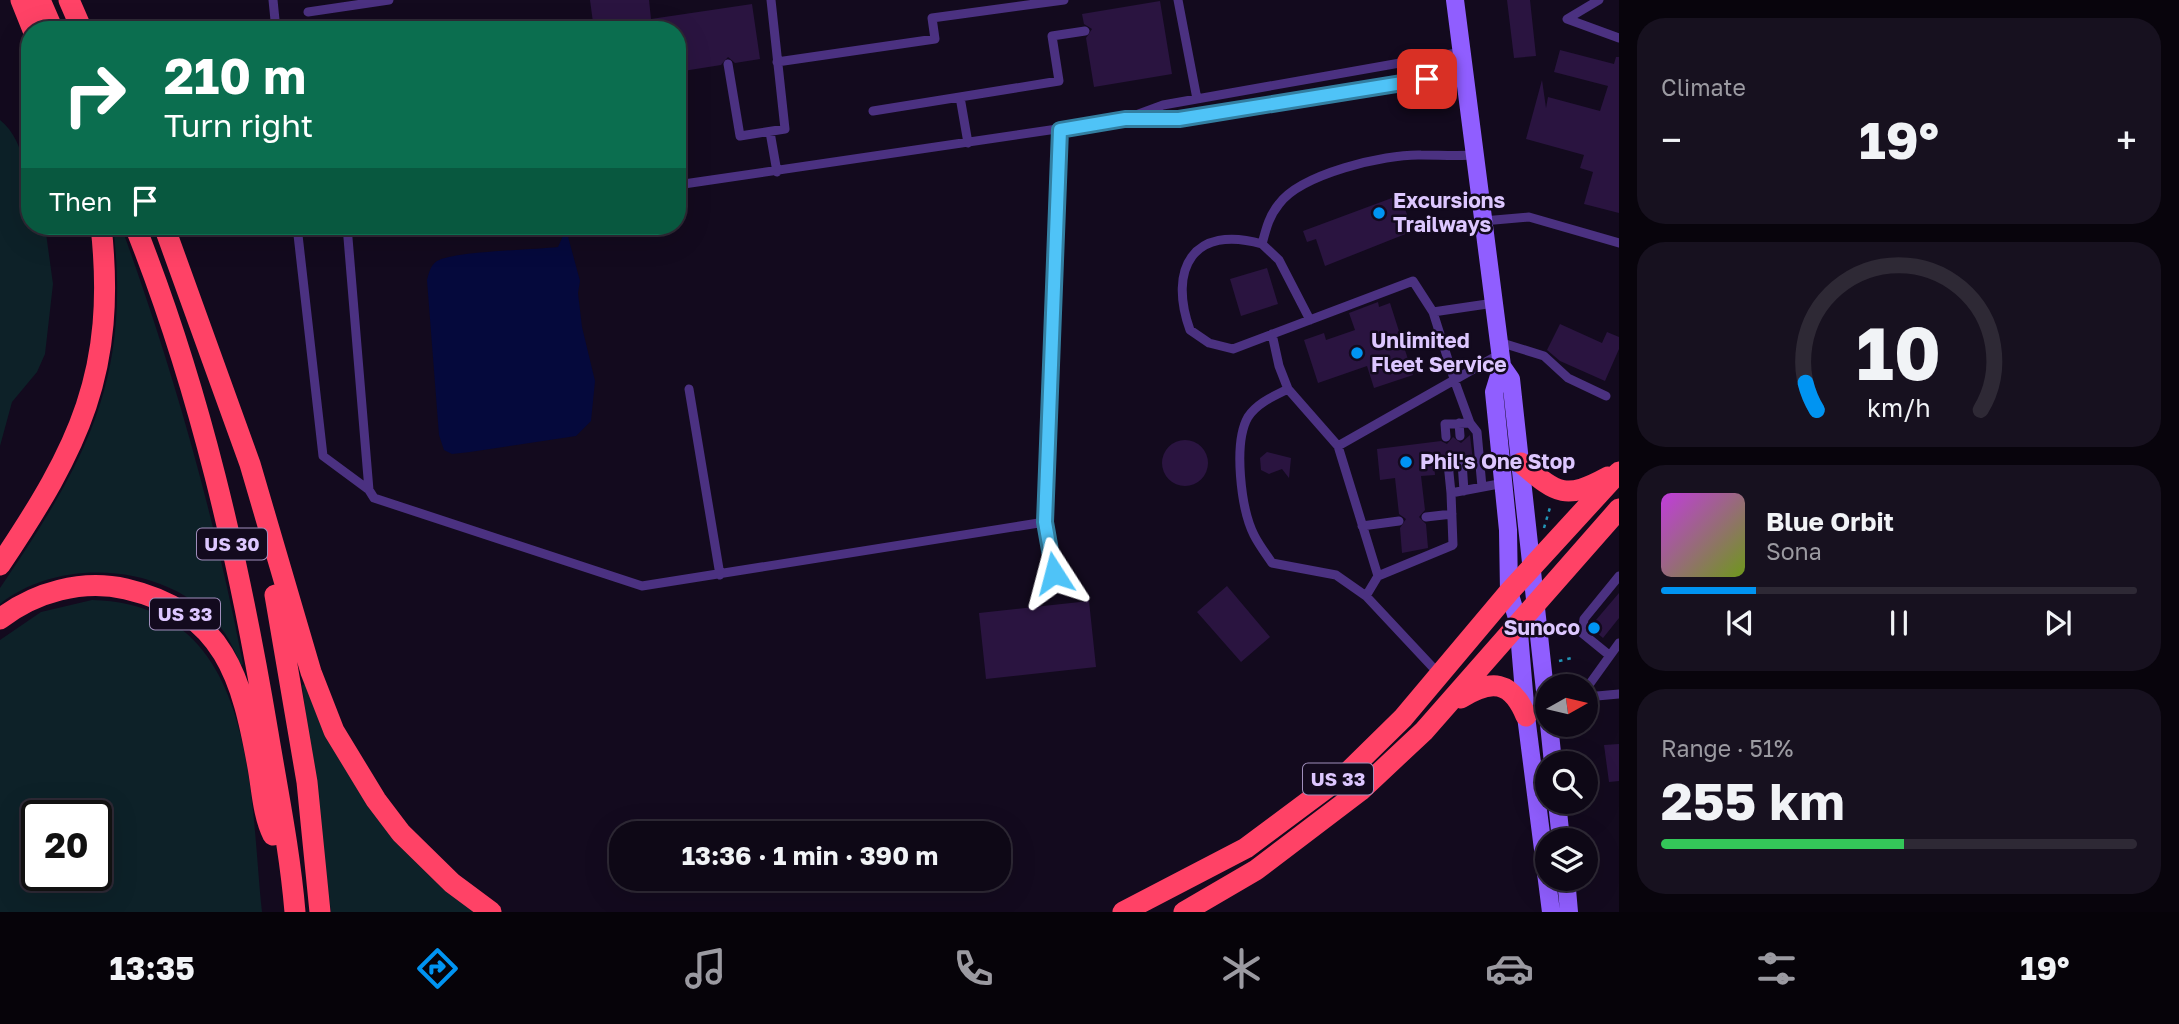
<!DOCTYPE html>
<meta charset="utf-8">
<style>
:root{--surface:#0e0816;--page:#17111f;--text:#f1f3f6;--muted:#9b9aa1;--line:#2e2935;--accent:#0094f2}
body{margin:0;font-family:"Golos Text",sans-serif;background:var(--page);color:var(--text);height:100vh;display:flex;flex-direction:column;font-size:26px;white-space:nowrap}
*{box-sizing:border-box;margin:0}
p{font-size:23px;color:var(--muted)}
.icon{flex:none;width:38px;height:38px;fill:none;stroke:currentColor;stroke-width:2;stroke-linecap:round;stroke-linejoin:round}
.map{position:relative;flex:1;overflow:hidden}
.drawer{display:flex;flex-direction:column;gap:18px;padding:18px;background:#08040c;width:560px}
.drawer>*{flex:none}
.hud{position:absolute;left:21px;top:21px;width:665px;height:214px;border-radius:28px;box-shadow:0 7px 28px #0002,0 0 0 2px var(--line);background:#0b6e4f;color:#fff;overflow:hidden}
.needle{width:46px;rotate:82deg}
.fabs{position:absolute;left:1535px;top:674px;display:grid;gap:14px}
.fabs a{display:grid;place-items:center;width:63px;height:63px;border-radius:50%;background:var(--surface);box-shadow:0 7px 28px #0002,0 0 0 2px var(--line);font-size:35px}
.speed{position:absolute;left:21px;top:800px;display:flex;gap:14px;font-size:35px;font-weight:700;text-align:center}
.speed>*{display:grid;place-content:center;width:91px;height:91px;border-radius:50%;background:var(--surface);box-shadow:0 7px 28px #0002,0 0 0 2px var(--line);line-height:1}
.speed .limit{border:4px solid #111;border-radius:10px;background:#fff;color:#111}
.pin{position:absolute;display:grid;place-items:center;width:60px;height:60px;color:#fff;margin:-30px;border-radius:14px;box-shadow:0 4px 10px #0006}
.me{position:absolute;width:77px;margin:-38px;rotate:351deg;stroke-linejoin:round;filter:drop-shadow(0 0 5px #0008)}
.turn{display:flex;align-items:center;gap:24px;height:147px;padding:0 28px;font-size:32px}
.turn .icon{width:91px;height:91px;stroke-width:2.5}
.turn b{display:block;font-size:49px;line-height:60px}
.then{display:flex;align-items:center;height:66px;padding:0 28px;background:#0003;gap:14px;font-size:26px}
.big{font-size:52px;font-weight:700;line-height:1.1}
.drawer .card{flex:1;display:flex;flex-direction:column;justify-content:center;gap:10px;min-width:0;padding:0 24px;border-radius:28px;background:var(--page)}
.drawer .dial{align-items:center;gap:0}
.dial svg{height:182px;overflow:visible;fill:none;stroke:var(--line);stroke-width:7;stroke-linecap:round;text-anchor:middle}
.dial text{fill:var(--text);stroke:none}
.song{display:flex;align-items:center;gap:21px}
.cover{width:84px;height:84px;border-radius:10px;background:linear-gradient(135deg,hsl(290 70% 55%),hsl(80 70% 35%))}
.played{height:7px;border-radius:4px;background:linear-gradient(90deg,var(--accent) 20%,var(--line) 20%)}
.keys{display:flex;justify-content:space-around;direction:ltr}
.heat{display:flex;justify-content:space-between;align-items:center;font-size:38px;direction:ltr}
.charge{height:10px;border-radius:5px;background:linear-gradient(90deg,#34c759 51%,var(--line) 0)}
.trip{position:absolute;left:609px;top:821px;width:402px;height:70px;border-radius:28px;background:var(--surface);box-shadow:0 7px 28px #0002,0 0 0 2px var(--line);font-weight:700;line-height:70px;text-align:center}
.tabs{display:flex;height:112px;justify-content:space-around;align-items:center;background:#060309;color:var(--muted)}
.tabs .icon{width:49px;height:49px}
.tabs .current{color:var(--accent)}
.tabs b{font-size:32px;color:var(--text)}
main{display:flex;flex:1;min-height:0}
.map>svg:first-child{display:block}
.green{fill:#0d2128;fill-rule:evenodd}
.water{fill:#05093c}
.building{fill:#2a1440}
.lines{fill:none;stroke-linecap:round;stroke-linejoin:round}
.path{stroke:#2295b7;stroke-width:2.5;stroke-dasharray:3.5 5;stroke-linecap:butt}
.lane{stroke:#4b3181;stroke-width:9}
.secondary{stroke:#905eff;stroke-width:18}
.highway{stroke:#ff4266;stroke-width:21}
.route-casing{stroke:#337fa1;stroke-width:18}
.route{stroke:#4fc3f7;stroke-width:12}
.poi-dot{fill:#0094f2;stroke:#130a1e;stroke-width:2.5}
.labels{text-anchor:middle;stroke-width:5;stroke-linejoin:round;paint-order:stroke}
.shield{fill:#130a1e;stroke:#a08ebc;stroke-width:2}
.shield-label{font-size:19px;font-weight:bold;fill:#ddc7ff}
.poi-label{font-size:21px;font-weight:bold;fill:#ddc7ff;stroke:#130a1e;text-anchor:start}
</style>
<main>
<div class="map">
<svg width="1619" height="912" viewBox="0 0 1619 912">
<rect width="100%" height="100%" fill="#130a1e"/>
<!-- green -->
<path class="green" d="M0,120C28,142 30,194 30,226H45L53,284L45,354L37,372L12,402L0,446Z
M113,226H121C173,369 214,514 243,664L241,666C236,654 231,642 224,632C176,564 63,554 0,604V588C84,464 132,381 113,226Z
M92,600C258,604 249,792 262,912H0V640L41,612ZM37,816H96V875H37Z
M307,684L317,714L479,912H331L302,685Z"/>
<!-- water -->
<path class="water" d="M566,229L580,281L578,293L582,327L595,381L591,421L576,436L470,452L452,454L444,450L439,435L427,280C429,273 430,266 437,261C454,251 533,250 558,247Z"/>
<!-- building -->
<path class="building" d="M590,0H649L651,19L752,4L760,59L735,63L728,57L721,65L677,72V30H594Z
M1507,0H1530L1536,56L1514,58Z
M1160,1L1172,74L1094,87L1086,38L1092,29L1084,24L1082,14Z
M1560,50L1614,64L1616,57H1619V213L1584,204L1593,172L1580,168L1584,155L1526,139L1542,80L1546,108L1548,97L1600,111L1608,86L1554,72Z
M1400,195L1413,231L1325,266L1316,239L1307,242L1303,231Z
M1267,268L1278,304L1241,316L1230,279Z
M1378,302L1379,307L1390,303L1413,375L1374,388L1367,366L1318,383L1304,340L1324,333L1326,340L1355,330L1349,313Z
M1560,324L1602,343L1607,332L1619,337V349L1605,381L1560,361L1547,350Z
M1470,435L1473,461L1461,455L1455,462L1447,456L1441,464H1434L1435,475L1421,476L1425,510L1419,517L1426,524L1428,548L1402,553L1400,528L1406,519L1399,514L1395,478L1380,480L1377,449L1441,441L1447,444L1453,437L1461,443Z
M1162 463a23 23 0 1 1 46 0a23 23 0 1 1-46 0Z
M1267,452L1291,458L1289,478L1282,469L1269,474L1261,470L1260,458Z
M1227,586L1270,637L1241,662L1197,612Z
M1619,593V618L1603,638L1590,627Z
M1089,601L1096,667L986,679L979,613Z
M1619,744V781L1609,782L1604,745Z"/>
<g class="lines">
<!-- path -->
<path class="path" d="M1544,528L1551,504
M1559,661L1572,658"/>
<!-- lane -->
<path class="lane" d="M273,0L276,30
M1178,0L1197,99
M1599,0L1567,19L1619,38
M308,12L389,0
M777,62L935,39L932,18L1064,0
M728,64L740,136L785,129L771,0
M960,97L968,143
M873,111L1059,81L1052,36L1085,31
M1127,119H1179L1464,74
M770,132L777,172
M1475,155C1456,156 1439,155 1421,155C1384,154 1301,174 1279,204C1269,216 1266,229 1262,244C1193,224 1168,269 1190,330L1209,343L1233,349L1413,281L1433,312L1494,303
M677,185L1125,119L1163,105L1462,52
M1483,221L1529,217L1619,243
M297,226L323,456L369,490
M347,226L369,490L374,498L642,586L1045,522
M1262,244L1279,260L1310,320
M1433,312L1455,382L1470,423L1477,432L1482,487
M1272,334L1279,366L1288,389L1338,446
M1499,342L1544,356L1568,378L1606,396
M689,389L720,575
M1288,389C1274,396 1257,403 1248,417C1233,443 1241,509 1254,535C1259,545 1266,554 1272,563L1336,575L1366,596L1439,674
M1459,423L1460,436
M1446,437L1445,424L1470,423
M1462,462L1464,491
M1448,463L1451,493
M1426,517L1452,514
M1362,526L1399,521
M1054,573L1045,522L1060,130
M1378,576L1338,446L1500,354
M1366,596L1378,576L1453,545L1451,493L1504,483
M1609,655L1582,633L1584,619L1619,576
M1586,689L1619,643
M1586,697L1619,694"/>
<!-- secondary -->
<path class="secondary" d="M1455,0L1502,366L1511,379L1547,709
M1502,366L1494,392L1508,530L1509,592L1518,621L1526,716L1551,912
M1549,724L1553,763
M1557,802L1561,840
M1566,878L1569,912"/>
<!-- highway -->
<path class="highway" d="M21,0L33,30
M40,0L53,30
M69,0L82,30
M135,226C200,389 239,560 268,733C278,793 290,852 295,912
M164,226L250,464L311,672L334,731L376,800L401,833L452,883L491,912
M1521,463C1557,493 1564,501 1608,477
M0,565C79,447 117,372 101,226
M275,595L307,782L320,912
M0,619C35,592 82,579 126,589C225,612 242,679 258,767C262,789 263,815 273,835
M1461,698C1491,679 1511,680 1526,716
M1123,912L1246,848L1348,772L1403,718L1509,592L1619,472
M1184,912L1256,870L1360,791L1424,731L1619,509"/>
</g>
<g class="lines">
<!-- route casing -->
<g class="route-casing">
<path id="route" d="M1054,573L1045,522L1060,130L1125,119H1179L1427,79"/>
</g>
<!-- route -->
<use href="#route" class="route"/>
</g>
<!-- markers -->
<g class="poi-dot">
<circle cx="1379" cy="213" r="7"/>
<circle cx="1357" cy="353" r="7"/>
<circle cx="1406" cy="462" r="7"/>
<circle cx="1594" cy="628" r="7"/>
</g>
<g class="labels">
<!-- shield labels -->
<g class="shield">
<rect x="197" y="528.5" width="70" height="31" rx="5"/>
<rect x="150" y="598.5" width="70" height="31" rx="5"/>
<rect x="1303" y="763.5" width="70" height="31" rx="5"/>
</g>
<g class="shield-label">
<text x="232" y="551">US 30</text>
<text x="185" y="621">US 33</text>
<text x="1338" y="786">US 33</text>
</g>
<!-- poi labels -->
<g class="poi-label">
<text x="1393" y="208">Excursions<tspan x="1393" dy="24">Trailways</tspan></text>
<text x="1371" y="348">Unlimited<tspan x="1371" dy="24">Fleet Service</tspan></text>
<text x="1420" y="469">Phil's One Stop</text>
<text x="1580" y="635" text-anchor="end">Sunoco</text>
</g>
</g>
</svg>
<div class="fabs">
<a><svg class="needle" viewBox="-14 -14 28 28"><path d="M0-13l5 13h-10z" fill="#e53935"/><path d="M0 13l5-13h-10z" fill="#9b9aa1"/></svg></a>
<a><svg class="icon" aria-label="search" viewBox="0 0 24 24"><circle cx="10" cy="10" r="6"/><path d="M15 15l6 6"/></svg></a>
<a><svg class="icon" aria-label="layers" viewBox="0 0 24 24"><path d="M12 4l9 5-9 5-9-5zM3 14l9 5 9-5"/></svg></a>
</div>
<div class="speed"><div class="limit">20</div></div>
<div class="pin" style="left:1427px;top:79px;background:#d93025"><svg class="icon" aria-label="arrive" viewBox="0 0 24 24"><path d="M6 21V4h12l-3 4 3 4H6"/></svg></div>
<svg class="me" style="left:1054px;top:573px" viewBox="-20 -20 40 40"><path d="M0-17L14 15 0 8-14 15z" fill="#4fc3f7" stroke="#fff" stroke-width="4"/></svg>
<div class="trip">13:36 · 1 min · 390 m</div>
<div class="hud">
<div class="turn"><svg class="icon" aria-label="right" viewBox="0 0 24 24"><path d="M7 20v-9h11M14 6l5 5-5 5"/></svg><div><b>210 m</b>Turn right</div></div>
<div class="then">Then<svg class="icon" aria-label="arrive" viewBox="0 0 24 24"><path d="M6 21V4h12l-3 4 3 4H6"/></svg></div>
</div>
</div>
<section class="drawer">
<div class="card"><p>Climate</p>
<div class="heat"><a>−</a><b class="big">19°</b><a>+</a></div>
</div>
<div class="card dial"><svg viewBox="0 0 100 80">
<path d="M14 69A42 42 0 1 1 86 69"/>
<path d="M14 69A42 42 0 0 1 9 57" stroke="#0094f2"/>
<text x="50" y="56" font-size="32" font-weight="700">10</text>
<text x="50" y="72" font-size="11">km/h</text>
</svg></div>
<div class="card">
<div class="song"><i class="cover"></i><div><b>Blue Orbit</b><p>Sona</p></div></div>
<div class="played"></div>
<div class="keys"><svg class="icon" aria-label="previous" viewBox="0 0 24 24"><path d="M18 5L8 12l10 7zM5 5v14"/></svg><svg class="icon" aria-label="pause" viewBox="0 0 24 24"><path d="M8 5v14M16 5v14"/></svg><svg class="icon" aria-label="next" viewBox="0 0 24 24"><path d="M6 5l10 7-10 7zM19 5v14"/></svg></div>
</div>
<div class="card"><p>Range · 51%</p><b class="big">255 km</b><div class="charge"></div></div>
</section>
</main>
<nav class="tabs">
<b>13:35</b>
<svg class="icon current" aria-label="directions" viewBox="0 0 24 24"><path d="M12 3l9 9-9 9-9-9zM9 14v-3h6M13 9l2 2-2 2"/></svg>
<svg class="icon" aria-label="music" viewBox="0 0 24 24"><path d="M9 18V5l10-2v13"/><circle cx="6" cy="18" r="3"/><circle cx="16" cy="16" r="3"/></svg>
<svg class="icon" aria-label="phone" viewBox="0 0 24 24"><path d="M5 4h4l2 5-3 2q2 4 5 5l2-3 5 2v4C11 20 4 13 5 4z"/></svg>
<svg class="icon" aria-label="climate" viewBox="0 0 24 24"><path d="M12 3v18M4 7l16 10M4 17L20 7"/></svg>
<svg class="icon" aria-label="car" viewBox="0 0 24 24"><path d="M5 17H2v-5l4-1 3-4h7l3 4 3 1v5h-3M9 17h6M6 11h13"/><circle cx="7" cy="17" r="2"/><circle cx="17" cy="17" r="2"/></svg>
<svg class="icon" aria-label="filters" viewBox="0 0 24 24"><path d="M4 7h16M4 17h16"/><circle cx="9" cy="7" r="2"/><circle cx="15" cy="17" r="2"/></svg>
<b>19°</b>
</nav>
